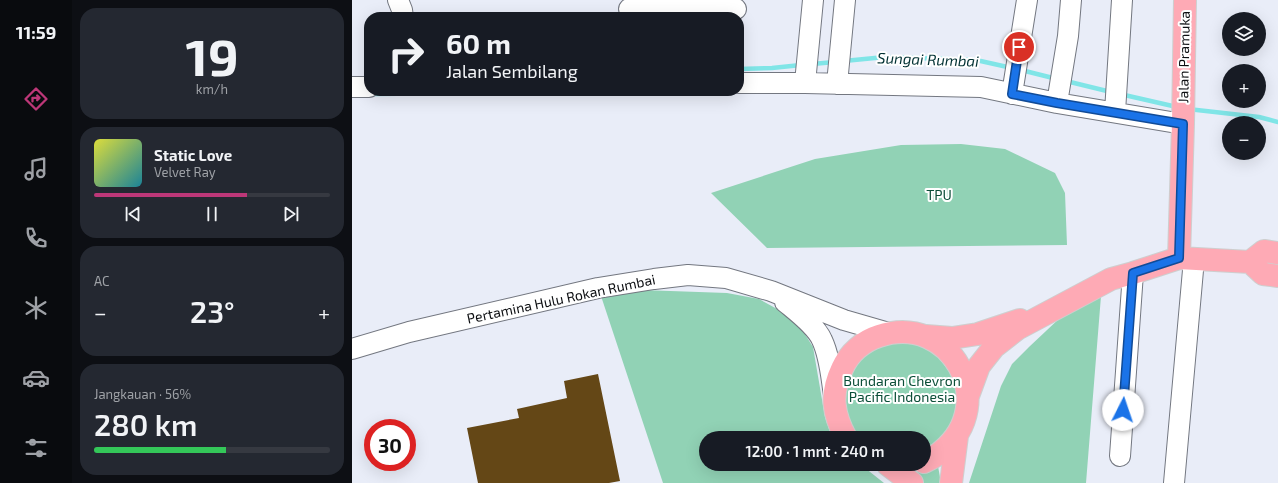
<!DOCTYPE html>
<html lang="id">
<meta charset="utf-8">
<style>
:root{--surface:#171b24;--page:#242831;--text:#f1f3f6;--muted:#9ea1a6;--line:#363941;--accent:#bd3778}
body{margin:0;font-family:"Exo 2",sans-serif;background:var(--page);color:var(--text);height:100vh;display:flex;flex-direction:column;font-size:15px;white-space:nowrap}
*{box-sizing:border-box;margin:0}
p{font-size:13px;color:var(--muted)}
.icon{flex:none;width:22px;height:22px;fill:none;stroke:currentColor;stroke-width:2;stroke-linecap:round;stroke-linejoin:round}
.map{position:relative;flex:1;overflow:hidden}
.details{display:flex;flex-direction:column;gap:8px;padding:8px;background:#0d0f14;width:280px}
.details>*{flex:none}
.guide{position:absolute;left:12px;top:12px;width:380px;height:84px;border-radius:16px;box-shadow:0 4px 16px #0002;background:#171b24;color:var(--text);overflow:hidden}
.buttons{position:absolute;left:870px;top:12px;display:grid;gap:8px}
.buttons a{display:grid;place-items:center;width:44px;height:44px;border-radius:50%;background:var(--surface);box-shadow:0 4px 16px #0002;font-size:20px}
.speed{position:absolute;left:12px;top:419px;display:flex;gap:8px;font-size:20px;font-weight:700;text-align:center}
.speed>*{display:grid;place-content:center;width:52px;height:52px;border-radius:50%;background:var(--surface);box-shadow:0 4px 16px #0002;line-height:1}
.speed .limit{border:6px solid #d22;background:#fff;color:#111}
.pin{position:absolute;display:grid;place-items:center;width:34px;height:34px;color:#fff;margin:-17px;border:2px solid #fff;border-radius:50%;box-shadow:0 1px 4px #0007}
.me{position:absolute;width:44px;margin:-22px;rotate:4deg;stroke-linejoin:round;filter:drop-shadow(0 0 3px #0008)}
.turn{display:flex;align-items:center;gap:14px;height:84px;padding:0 16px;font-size:18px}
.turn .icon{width:52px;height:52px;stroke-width:2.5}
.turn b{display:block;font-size:28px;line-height:34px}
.big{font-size:30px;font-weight:600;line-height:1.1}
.details .card{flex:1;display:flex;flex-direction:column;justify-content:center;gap:6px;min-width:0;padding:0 14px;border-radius:16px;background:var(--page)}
.details .dial{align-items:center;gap:0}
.dial b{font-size:52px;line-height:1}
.song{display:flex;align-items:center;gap:12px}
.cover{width:48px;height:48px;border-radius:6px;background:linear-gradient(135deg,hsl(60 70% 55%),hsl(190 70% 35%))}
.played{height:4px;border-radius:2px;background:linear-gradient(90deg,var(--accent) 65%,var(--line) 65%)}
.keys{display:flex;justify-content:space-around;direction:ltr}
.heat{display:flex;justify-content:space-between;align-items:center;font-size:22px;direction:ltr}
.charge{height:6px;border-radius:3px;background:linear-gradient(90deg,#34c759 56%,var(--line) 0)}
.trip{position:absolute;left:347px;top:431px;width:232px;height:40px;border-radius:20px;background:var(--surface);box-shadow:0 4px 16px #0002;font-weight:600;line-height:40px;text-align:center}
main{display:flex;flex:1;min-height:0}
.tabs{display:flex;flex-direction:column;width:72px;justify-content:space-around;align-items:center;background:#090b0e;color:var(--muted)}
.tabs .icon{width:28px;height:28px}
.tabs .active{color:var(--accent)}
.tabs b{font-size:18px;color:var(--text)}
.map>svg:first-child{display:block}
.green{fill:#91d2b5}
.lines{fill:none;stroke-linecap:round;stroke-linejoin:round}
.stream{stroke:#80e5e7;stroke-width:4.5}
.building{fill:#644716}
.minor-casing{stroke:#737780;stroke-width:22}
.major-casing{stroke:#cecfcf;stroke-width:24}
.minor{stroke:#fff;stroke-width:20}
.major{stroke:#feaab5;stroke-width:22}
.route-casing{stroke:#114b97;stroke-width:10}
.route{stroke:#1a73e8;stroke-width:7}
.labels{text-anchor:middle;stroke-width:4;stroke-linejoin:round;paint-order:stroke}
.street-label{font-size:14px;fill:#0c0e11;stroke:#fff}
.park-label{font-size:14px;fill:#0b4e38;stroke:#fff}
.water-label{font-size:15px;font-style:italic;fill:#003032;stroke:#fff}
</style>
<main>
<nav class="tabs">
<b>11:59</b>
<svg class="icon active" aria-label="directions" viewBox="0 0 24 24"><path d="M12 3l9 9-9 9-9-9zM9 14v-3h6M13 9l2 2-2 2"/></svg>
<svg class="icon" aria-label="music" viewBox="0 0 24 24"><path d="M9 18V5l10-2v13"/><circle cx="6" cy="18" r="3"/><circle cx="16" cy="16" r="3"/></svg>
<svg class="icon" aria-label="phone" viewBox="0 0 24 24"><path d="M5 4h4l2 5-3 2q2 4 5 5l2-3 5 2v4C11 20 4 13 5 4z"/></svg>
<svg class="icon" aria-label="climate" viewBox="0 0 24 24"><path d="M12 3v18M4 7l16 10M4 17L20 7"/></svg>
<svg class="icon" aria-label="car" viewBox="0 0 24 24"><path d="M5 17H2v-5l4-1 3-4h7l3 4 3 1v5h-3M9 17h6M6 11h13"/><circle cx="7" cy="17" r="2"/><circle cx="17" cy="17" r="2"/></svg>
<svg class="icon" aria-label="filters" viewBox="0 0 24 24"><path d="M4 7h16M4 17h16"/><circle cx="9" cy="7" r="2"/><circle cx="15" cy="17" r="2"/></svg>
</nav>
<section class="details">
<div class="card dial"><b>19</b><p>km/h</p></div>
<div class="card">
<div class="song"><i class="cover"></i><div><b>Static Love</b><p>Velvet Ray</p></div></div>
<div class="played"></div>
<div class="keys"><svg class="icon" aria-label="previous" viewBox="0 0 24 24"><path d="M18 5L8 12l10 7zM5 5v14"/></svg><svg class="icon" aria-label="pause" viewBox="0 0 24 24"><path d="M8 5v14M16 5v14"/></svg><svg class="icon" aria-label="next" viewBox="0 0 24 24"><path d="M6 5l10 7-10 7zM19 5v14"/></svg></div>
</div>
<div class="card"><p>AC</p>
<div class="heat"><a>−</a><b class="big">23°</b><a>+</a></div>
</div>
<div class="card"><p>Jangkauan · 56%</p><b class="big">280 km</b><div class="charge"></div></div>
</section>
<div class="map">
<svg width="926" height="483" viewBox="0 0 926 483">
<rect width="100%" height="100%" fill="#e9edf8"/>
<!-- green -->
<path class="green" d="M609,144L653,149L703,173L713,193L715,245L415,248L359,193L463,159L549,145Z
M290,290L375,293L407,299L438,316L451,331L461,347L473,417L480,438H354V464H508L532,483H311L248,293Z
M749,296L734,483H617L649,386L660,364L677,347L711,315Z
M546,340L578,347L608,385L600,430L572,453V438H507C485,413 489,374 515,353C524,345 535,343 546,340Z
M586,466L589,483H570L561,474Z"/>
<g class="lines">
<!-- stream -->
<path class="stream" d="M492,61L533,57L624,60L660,68
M460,64L483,62
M387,69L420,68L449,65
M669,70L705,79
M714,81L759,92
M20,94L126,93L141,91
M768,94L825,107
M836,109L907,117L926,122"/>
</g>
<!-- building -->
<path class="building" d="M246,374L268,481L257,483H126L115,428L167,418L165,409L215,398L212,381Z"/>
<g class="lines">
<!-- minor casing -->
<g class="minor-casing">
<path id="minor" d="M46,0L50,10L51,17
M277,9H384
M387,83H453L629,87L705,103L831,124
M453,83L461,0
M485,84L493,0
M0,87H17
M660,94L675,0
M705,103L716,36L719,0
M763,112L770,0
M433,302C445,312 464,326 470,340C478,357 479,377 482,395
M0,349L57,332L246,288L302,279L336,275L374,278L419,291L492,320L537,333
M768,456L781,273
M822,483L842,259"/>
</g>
<!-- major casing -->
<g class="major-casing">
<path id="major" d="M827,258L831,124L833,0
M898,262L911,274L926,276
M574,336L600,338L626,334L668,320
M616,396L627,366L642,347L665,329L759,279L781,273L827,258L898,262L912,251L926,253
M494,438C481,414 478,394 490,369C497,353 511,341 527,336C599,312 648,403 590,451C585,456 578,459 572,462
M536,465L560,483
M599,483L605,436"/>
</g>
<!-- minor -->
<use href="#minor" class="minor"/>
<!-- major -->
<use href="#major" class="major"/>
</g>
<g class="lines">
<!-- route casing -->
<g class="route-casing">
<path id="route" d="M667,47L660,94L705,103L831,124L827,258L781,273L771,410"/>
</g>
<!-- route -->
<use href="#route" class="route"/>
</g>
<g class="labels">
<!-- street labels -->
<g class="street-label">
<text transform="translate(832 57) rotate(-89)" y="5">Jalan Pramuka</text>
<text transform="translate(209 299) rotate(-12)" y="5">Pertamina Hulu Rokan Rumbai</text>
</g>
<!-- park labels -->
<g class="park-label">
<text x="587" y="200">TPU</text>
<text x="550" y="386">Bundaran Chevron<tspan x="550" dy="16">Pacific Indonesia</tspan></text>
</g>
<!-- water labels -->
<g class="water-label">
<text transform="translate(576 60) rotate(2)" y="5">Sungai Rumbai</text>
</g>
</g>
</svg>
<div class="buttons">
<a><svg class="icon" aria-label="layers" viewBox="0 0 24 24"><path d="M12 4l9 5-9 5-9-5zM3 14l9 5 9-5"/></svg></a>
<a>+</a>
<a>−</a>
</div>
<div class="speed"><div class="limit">30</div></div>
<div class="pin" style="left:667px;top:47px;background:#d93025"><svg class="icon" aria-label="arrive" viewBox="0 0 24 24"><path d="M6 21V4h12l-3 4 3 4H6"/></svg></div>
<svg class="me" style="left:771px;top:410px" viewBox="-20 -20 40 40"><circle r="19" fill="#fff"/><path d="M0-13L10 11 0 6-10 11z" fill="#1a73e8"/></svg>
<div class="trip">12:00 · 1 mnt · 240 m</div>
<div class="guide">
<div class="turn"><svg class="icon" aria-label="right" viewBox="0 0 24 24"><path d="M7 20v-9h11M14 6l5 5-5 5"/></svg><div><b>60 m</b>Jalan Sembilang</div></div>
</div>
</div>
</main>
